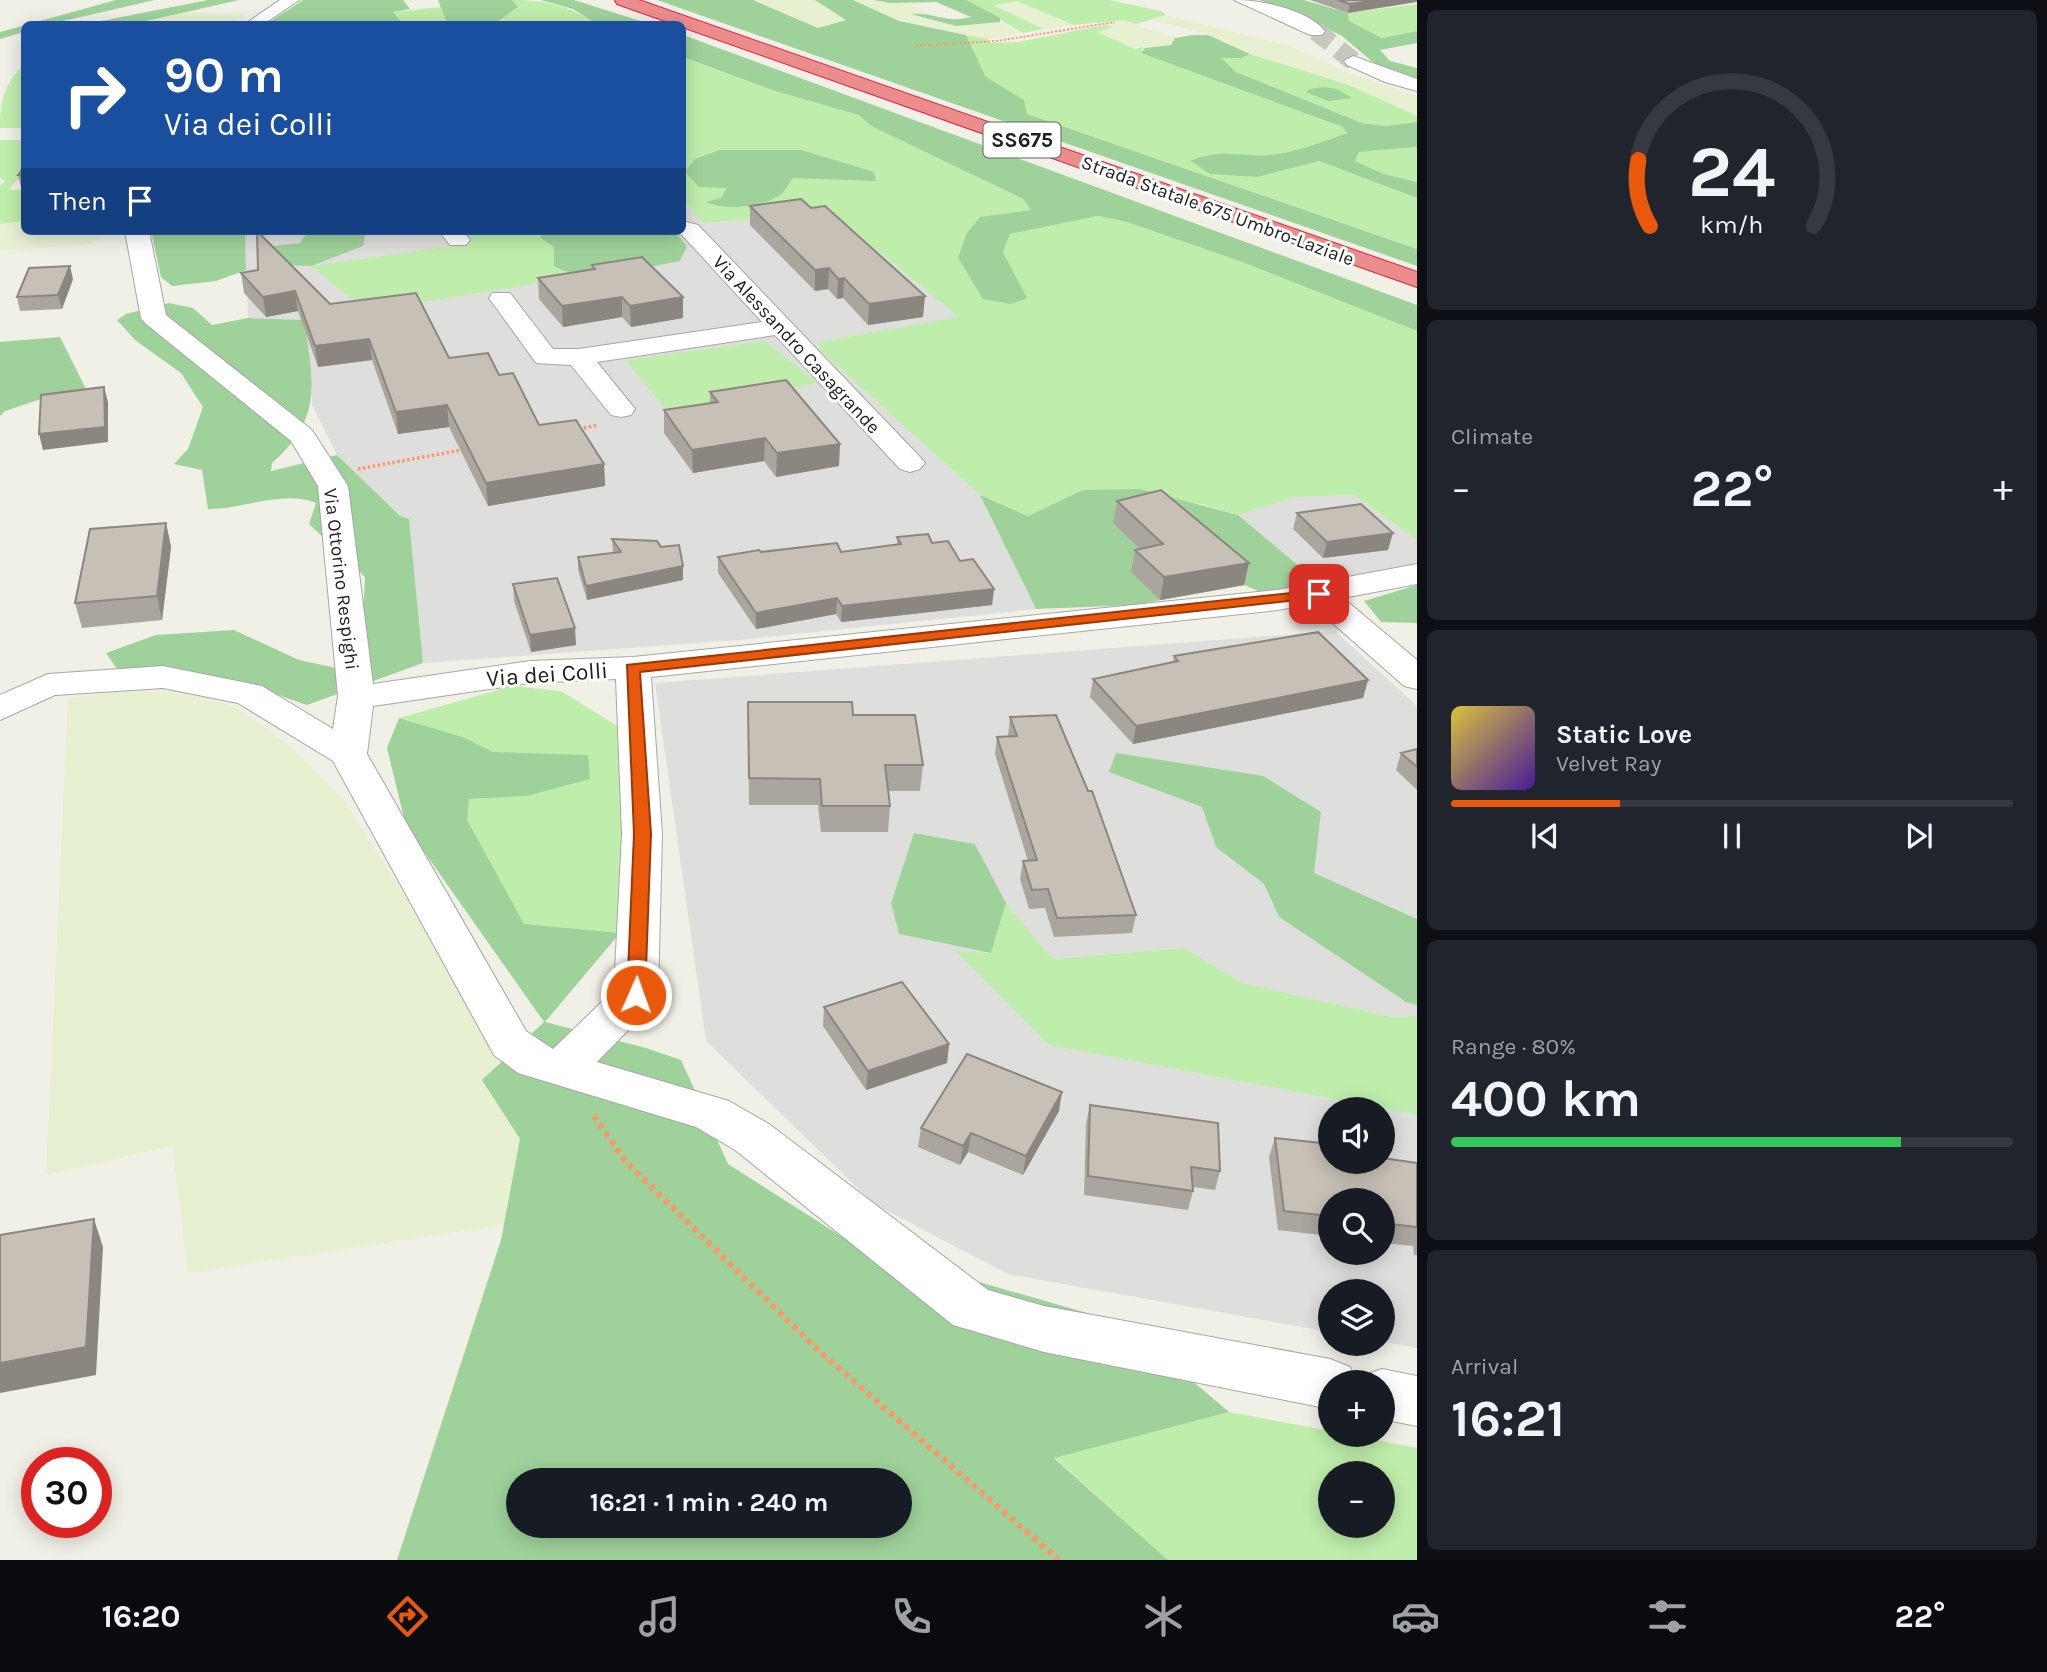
<!DOCTYPE html>
<meta charset="utf-8">
<style>
:root{--surface:#171b24;--page:#20242c;--text:#f1f3f6;--muted:#9ea1a6;--line:#363941;--accent:#ea580c}
body{margin:0;font-family:Karla,sans-serif;background:var(--page);color:var(--text);height:100vh;display:flex;flex-direction:column;font-size:26px;white-space:nowrap}
*{box-sizing:border-box;margin:0}
p{font-size:23px;color:var(--muted)}
.icon{flex:none;width:38px;height:38px;fill:none;stroke:currentColor;stroke-width:2;stroke-linecap:round;stroke-linejoin:round}
.map{position:relative;flex:1;overflow:hidden}
.side{display:flex;flex-direction:column;gap:10px;padding:10px;background:#0d0f14;width:630px}
.side>*{flex:none}
.guide{position:absolute;left:21px;top:21px;width:665px;height:214px;border-radius:10px;box-shadow:0 4px 18px #0003;background:#1a4fa0;color:#fff;overflow:hidden}
.buttons{position:absolute;left:1318px;top:1097px;display:grid;gap:14px}
.buttons a{display:grid;place-items:center;width:77px;height:77px;border-radius:50%;background:var(--surface);box-shadow:0 4px 18px #0003;font-size:35px}
.speed{position:absolute;left:21px;top:1447px;display:flex;gap:14px;font-size:35px;font-weight:700;text-align:center}
.speed>*{display:grid;place-content:center;width:91px;height:91px;border-radius:50%;background:var(--surface);box-shadow:0 4px 18px #0003;line-height:1}
.speed .limit{border:10px solid #d22;background:#fff;color:#111}
.pin{position:absolute;display:grid;place-items:center;width:60px;height:60px;color:#fff;margin:-30px;border-radius:14px;box-shadow:0 4px 10px #0006}
.me{position:absolute;width:77px;margin:-38px;rotate:2deg;stroke-linejoin:round;filter:drop-shadow(0 0 5px #0008)}
.turn{display:flex;align-items:center;gap:24px;height:147px;padding:0 28px;font-size:32px}
.turn .icon{width:91px;height:91px;stroke-width:2.5}
.turn b{display:block;font-size:49px;line-height:60px}
.then{display:flex;align-items:center;height:66px;padding:0 28px;background:#0003;gap:14px;font-size:26px}
.big{font-size:52px;font-weight:700;line-height:1.1}
.side .card{flex:1;display:flex;flex-direction:column;justify-content:center;gap:10px;min-width:0;padding:0 24px;border-radius:10px;background:var(--page)}
.side .dial{align-items:center;gap:0}
.dial svg{height:182px;overflow:visible;fill:none;stroke:var(--line);stroke-width:7;stroke-linecap:round;text-anchor:middle}
.dial text{fill:var(--text);stroke:none}
.song{display:flex;align-items:center;gap:21px}
.cover{width:84px;height:84px;border-radius:10px;background:linear-gradient(135deg,hsl(50 70% 55%),hsl(260 70% 35%))}
.played{height:7px;border-radius:4px;background:linear-gradient(90deg,var(--accent) 30%,var(--line) 30%)}
.keys{display:flex;justify-content:space-around;direction:ltr}
.heat{display:flex;justify-content:space-between;align-items:center;font-size:38px;direction:ltr}
.charge{height:10px;border-radius:5px;background:linear-gradient(90deg,#34c759 80%,var(--line) 0)}
.trip{position:absolute;left:506px;top:1468px;width:406px;height:70px;border-radius:35px;background:var(--surface);box-shadow:0 4px 18px #0003;font-weight:700;line-height:70px;text-align:center}
.tabs{display:flex;height:112px;justify-content:space-around;align-items:center;background:#090b0e;color:var(--muted)}
.tabs .icon{width:49px;height:49px}
.tabs .active{color:var(--accent)}
.tabs b{font-size:32px;color:var(--text)}
main{display:flex;flex:1;min-height:0}
.map>svg:first-child{display:block}
.residential{fill:#dededd;fill-rule:evenodd}
.farmland{fill:#e8f0d2}
.grass{fill:#bfedab;fill-rule:evenodd}
.forest{fill:#9fd29a;fill-rule:evenodd}
.lines{fill:none;stroke-linecap:round;stroke-linejoin:round}
.street-tunnel{stroke:#c7c6bf;stroke-width:19;stroke-dasharray:19 10;stroke-linecap:butt}
.street-casing{stroke:#a7a7a7;stroke-width:2}
.highway-casing{stroke:#e2213d;stroke-width:2}
.path-far2{stroke:#ff966a;stroke-width:2;stroke-dasharray:2 2;stroke-linecap:butt}
.path-far1{stroke:#ff966a;stroke-width:3.5;stroke-dasharray:2.5 2.5;stroke-linecap:butt}
.path{stroke:#ff966a;stroke-width:6;stroke-dasharray:5 5;stroke-linecap:butt}
.street{fill:#fff;fill-rule:evenodd}
.highway{fill:#eb8d8c;fill-rule:evenodd}
.wall{fill:#aaa59d}
.shaded-wall{fill:#8b867f}
.building{fill:#c6c0b6;stroke:#8b867f;stroke-width:2}
.route{fill:#ea580c;stroke:#983908;stroke-width:2}
.labels{text-anchor:middle;stroke-width:6;stroke-linejoin:round;paint-order:stroke}
.far-street-label{font-size:19px;fill:#202020;stroke:#fff}
.shield{fill:#fff;stroke:#636363;stroke-width:2}
.shield-label{font-size:21px;font-weight:bold;fill:#202020}
.street-label{font-size:23px;fill:#202020;stroke:#fff}
</style>
<main>
<div class="map">
<svg width="1417" height="1560" viewBox="0 0 1417 1560">
<rect width="100%" height="100%" fill="#f1f0e7"/>
<!-- residential -->
<path class="residential" d="M683,199L703,223L832,213L959,318L819,342L820,349L980,495L1036,609L739,640L423,663L409,519L400,516L337,455L312,405L311,371L304,320L248,318L245,231H682Z
M1354,495L1417,540V567L1319,583L1238,515L1295,497Z
M1335,631L1417,706V919L1313,873L1321,812L1109,771L1202,807L1216,847L1264,884L1279,917L1406,1002L1417,1005V1016L1393,1017L1242,983L1183,948L1051,959L1006,903L975,844L914,833L891,903L899,934L991,953L957,952L1049,1045L1417,1115V1348L1383,1342L1382,1292H1330V1332L1008,1274L874,1204L706,1041L655,683ZM1330,1110H1382V1162H1330ZM1330,1200H1382V1253H1330Z"/>
<!-- farmland -->
<path class="farmland" d="M753,0H815L847,20L818,28Z
M853,0L936,2L912,5L928,13L913,14L956,26L1000,22L1023,33L988,39L966,35L899,21Z
M1017,0L1030,5L1074,25L1043,29L992,5Z
M185,12L247,15L228,24H133Z
M1166,15L1290,46L1344,71L1417,96V116L1349,85L1274,63L1208,35L1153,20Z
M1123,20L1175,38L1171,45L1136,49L1095,32L1111,27L1104,25Z
M24,221V231H108L99,240L82,245L0,251V224Z
M184,691L236,707L287,743L345,801L402,892L501,1061L482,1080L520,1139L504,1225L188,1273L172,1146L46,1175L68,698L113,692Z"/>
<!-- grass -->
<path class="grass" d="M512,0C546,0 569,6 597,24H494L518,7Z
M966,0H1109L1161,11L1166,15L1136,24L1123,20L1074,25L1017,1L993,5L1043,29L1023,33Z
M1417,4V31L1382,38L1349,21L1348,13Z
M441,7L447,23L489,24H403L393,12Z
M1105,25L1113,27L1097,32L1135,49L1143,47L1141,53L1344,127L1347,133L1297,151L1266,155H1202L1257,177L1319,161L1417,198V249L1027,114L1024,100L986,77L966,35L988,39L989,43L1018,42Z
M1250,54L1349,85L1417,116V122L1386,126L1362,123L1236,72L1220,58H1241Z
M682,57L775,91L860,115L871,126L1023,199L1031,210L980,217L958,258L970,276L1026,298L1003,252L1010,234L1098,216L1127,222L1242,262L1417,331V540L1354,495L1295,497L1238,515L1201,504L1083,490L1028,516L980,495L819,349V342L958,317L832,213L703,223L683,199Z
M24,65V128H0C0,103 4,83 24,65Z
M0,140H24V173L8,190H24V221L0,224V185L6,181L0,178Z
M1417,147V182L1384,174L1355,162L1359,152Z
M462,231H674L687,246L680,261L366,311L311,266L461,245Z
M765,341L818,383L666,410L626,360Z
M512,686L561,691L619,727L624,771L620,933L524,925L466,820L469,799L527,796L588,756L493,752L463,737L399,718Z
M1006,903L1052,959L1184,948L1242,983L1393,1017L1417,1016V1115L1049,1045L956,951L991,953Z
M1229,1412L1330,1431V1435H1351L1417,1448V1560H1168L1054,1457ZM1330,1474H1382V1526H1330Z"/>
<!-- forest -->
<path class="forest" d="M116,0H155L50,24H24V32L0,39V32Z
M208,0H239L133,24H86Z
M303,0H403L410,9L393,12L403,24H249L255,16L271,21Z
M438,0H512L518,7L494,24L447,23Z
M541,0H574L650,24H597L573,9Z
M657,0H753L818,28L846,20L815,0H853L899,21L966,35L986,77L1024,100L1027,114L1417,249V266Z
M873,0H966L1000,18V22L956,26L911,14C937,12 943,24 971,17L936,2L890,3Z
M1259,0H1304L1348,13L1349,21L1382,38L1417,31V43L1380,50L1390,61L1417,68V81L1374,63L1342,36L1296,13Z
M683,35L1417,305V331L1242,262L1127,222L1098,216L1010,234L1003,252L1027,298L1011,304L983,299L958,258L967,233L980,217L1031,210L1023,199L871,126L859,115L775,91L683,57Z
M1193,35H1208L1250,54L1241,58H1221L1236,72L1362,123L1386,126L1417,122V147L1359,152L1355,161L1384,174L1417,182V198L1319,161L1258,177L1210,174L1191,161C1215,148 1242,157 1267,155C1295,153 1322,142 1347,133L1343,127L1141,53L1145,48L1171,45L1175,38Z
M1324,87L1337,89L1352,98L1328,101L1306,92L1310,89Z
M719,150H801L874,172L876,181L793,178C789,183 784,193 779,196C761,207 725,211 706,202L721,198L727,188L699,187L685,172L695,159Z
M151,231H245L246,270L216,281L172,286L161,277Z
M308,231H366L363,246L311,266L261,264L264,247L300,243Z
M540,231H674L687,246L680,261C646,267 584,284 554,266V247L541,238Z
M169,303L193,308L212,325L248,318L304,320C313,381 324,418 272,463L271,471L337,455L400,516L409,519L423,663L307,705L238,681L120,673L106,653L156,635L234,630L299,660L336,668L362,635L365,577L309,524L316,503C282,489 243,510 208,509L202,470L174,464L188,449L203,407L181,373L135,340L117,320L126,314Z
M60,337L86,389L50,396L5,411L0,416V342Z
M1140,489L1238,515L1319,583L1261,592L1244,585L1134,605L1036,609L980,495L1028,516L1083,490Z
M1417,585V623L1381,622L1364,601Z
M399,718L463,737L493,752L588,755L590,779L527,796L469,799L467,820L524,924L620,933L545,1022L646,1048L681,1060L728,1164L858,1247L1125,1324L1229,1412L1054,1458L1168,1560H397L501,1240L520,1139L482,1080L544,1022L406,826L387,748ZM518,1480H900V1526H518Z
M1116,753L1263,776L1321,812L1314,873L1417,919V1005L1406,1002L1279,917L1264,884L1216,847L1202,807L1109,772Z
M914,833L975,844L1006,903L991,953L899,934L891,903Z"/>
<g class="lines">
<!-- street-tunnel -->
<path class="street-tunnel" d="M1316,31L1353,61"/>
<!-- street casing -->
<g class="street-casing">
<path id="street" d="M280,0H299L264,24H245Z
M1234,0C1261,0 1306,9 1325,31L1322,35H1310Z
M1353,56L1417,79V91L1385,82L1347,65L1344,61Z
M682,221L698,225L920,457L925,463L920,469L910,472L900,469L775,335L597,362L635,409L631,415L621,417L611,415L571,365L536,363L489,298L492,293H510L553,349H579L762,322L682,235L674,233L682,231Z
M125,231H149L166,315L312,430L348,486L373,684L530,661L633,657L1278,590L1417,564V584L1343,598L1417,660V689L1404,686L1311,604L1278,610L651,677L662,834L658,995L652,1006L597,1062L729,1101L769,1124L988,1290L1044,1306L1330,1359L1350,1367L1357,1382H1330V1409L1044,1352L953,1325L735,1150L696,1127L518,1073L494,1055L333,761L238,703L163,688L55,695L0,720V695L48,674L163,666L262,686L333,729L338,696L318,486L291,441L145,323L141,318ZM616,679L622,834L614,990L553,1049L526,1031L367,754L373,706L530,683Z
M439,231H463L470,240L466,245H450Z
M1382,1369L1417,1376V1426L1382,1419V1382H1359L1362,1376Z"/>
</g>
<!-- highway casing -->
<g class="highway-casing">
<path id="highway" d="M615,0H639L1417,272V287L617,4Z"/>
</g>
<!-- path-far2 -->
<path class="path-far2" d="M916,46L997,41L1115,22"/>
<!-- path-far1 -->
<path class="path-far1" d="M579,429L598,425
M358,469L467,449"/>
<!-- path -->
<path class="path" d="M594,1116L625,1161L818,1350L1059,1560"/>
<!-- street -->
<use href="#street" class="street"/>
<!-- highway -->
<use href="#highway" class="highway"/>
</g>
<!-- wall -->
<path class="wall" d="M1310,0H1417L1348,13Z
M24,167V187H21L18,175Z
M750,206L923,317L868,325L843,298L837,299L828,289L815,291L750,225Z
M592,265L683,318L631,327L622,317L563,327L539,299L538,278L592,270Z
M241,273L330,304L449,358L499,375L539,425L604,464L605,486L488,506L449,427L398,434L372,360L318,367L298,311L266,317L244,293Z
M73,279L62,309L20,311L17,297Z
M710,392L839,466L776,477L764,461L693,473L664,433V410L710,403Z
M1117,501L1244,585L1160,600L1131,572L1135,550L1140,549L1113,523Z
M1297,513L1388,550L1323,558L1293,529Z
M166,523L171,547L162,620L82,628L75,603Z
M897,537L932,543L960,561L994,589L992,605L841,622L836,614L756,629L718,573V557L761,552H841L897,545Z
M612,539L661,547L683,566V580L587,600L578,570V557L613,553Z
M513,584L576,645L531,652L514,601Z
M1174,656L1368,680L1363,698L1133,744L1090,697L1093,679L1173,662Z
M748,702L853,715L923,765L920,791H888L890,806L888,832H821L818,805H749Z
M1010,717L1136,915L1132,933L1054,937L1045,908L1029,909L1020,879L1023,861H1028L995,754L997,737L1008,736Z
M1417,749V790L1396,770L1401,753Z
M824,1007L949,1044L947,1063L866,1090L823,1026Z
M1090,1105L1220,1171L1215,1190L1193,1187V1191L1188,1210L1084,1195L1086,1124Z
M1059,1111L1023,1175L968,1152L960,1165L918,1147L921,1128Z
M1275,1138L1330,1162L1417,1163V1255H1414L1413,1246L1382,1243V1200H1330V1236L1278,1230L1269,1157Z"/>
<!-- shaded-wall -->
<path class="shaded-wall" d="M1377,0H1417V2L1348,13L1350,4Z
M70,266L73,279L62,309L58,295Z
M829,268L828,289L815,291V270Z
M844,278L843,298L837,299L838,279Z
M295,291L298,311L266,317L263,297Z
M925,296L923,317L868,325L869,304Z
M622,297V317L563,327L562,306Z
M683,297V318L631,327L630,306Z
M369,339L372,360L318,367L315,346Z
M104,387L108,402V442L43,450L39,434Z
M447,405L449,427L398,434L396,412Z
M765,438L764,461L693,473L692,450Z
M840,444L839,466L776,477L777,453Z
M604,464L605,486L488,506L486,483Z
M166,523L171,547L162,620L157,596Z
M1393,533L1388,550L1323,558L1327,542Z
M1249,563L1244,585L1160,600L1164,577Z
M683,566V580L587,600L586,586Z
M994,589L992,605L841,622L842,606Z
M837,598L836,614L756,629V613Z
M575,628L576,645L531,652L530,635Z
M1368,680L1363,698L1133,744L1136,726Z
M949,1044L947,1063L866,1090L868,1071Z
M1062,1092L1059,1111L1023,1175L1026,1156Z
M971,1133L968,1152L960,1165L963,1146Z
M94,1219L103,1247L96,1375L0,1393V1363Z"/>
<!-- building -->
<path class="building" d="M1338,0H1377L1350,4Z
M24,167V175H18Z
M801,199L811,208L825,206L925,296L869,304L844,278L838,279L829,268L815,270L750,206Z
M257,231L330,304L416,293L449,358L488,353L499,375L513,373L539,425L576,420L604,464L486,483L447,405L396,412L369,339L315,346L295,291L263,297L241,273L258,270Z
M642,257L683,297L630,306L622,297L562,306L538,278L595,269L592,265Z
M70,266L58,295L17,297L29,268Z
M786,380L840,444L777,453L765,438L692,450L664,410L718,402L710,392Z
M104,387L105,427L39,434L41,395Z
M1161,490L1249,563L1164,577L1135,550L1163,544L1117,501Z
M1361,504L1393,533L1327,542L1297,513Z
M166,523L157,596L75,603L90,529Z
M928,534L932,543L948,541L960,561L973,559L994,589L842,606L837,598L756,613L718,557L759,550L761,552L837,543L841,552L901,544L897,537Z
M612,539L657,541L661,547L679,545L683,566L586,586L578,557L621,552Z
M557,578L575,628L530,635L513,584Z
M1318,632L1368,680L1136,726L1093,679L1178,661L1174,656Z
M748,702H852L853,715H915L923,765H885L890,806H822L820,779L749,778Z
M1056,715L1088,791H1092L1136,915L1057,918L1048,889L1032,890L1023,861L1037,860L997,737L1017,736L1010,717Z
M1417,749V767L1401,753Z
M902,982L949,1044L868,1071L824,1007Z
M967,1054L1062,1092L1026,1156L971,1133L963,1146L921,1128Z
M1090,1105L1218,1123L1220,1171L1191,1167L1193,1191L1088,1176Z
M1275,1138L1330,1144V1162H1382V1158L1417,1163V1227L1382,1223V1200H1330V1216L1284,1211Z
M94,1219L86,1347L0,1363V1235Z"/>
<!-- route -->
<path class="route" d="M1319,590L1326,594L1324,597L640,672L651,834L645,995L636,1002L630,1000L627,995L634,834L627,665Z"/>
<g class="labels">
<!-- far-street labels -->
<g class="far-street-label">
<text transform="translate(1218 210) rotate(20)" y="7">Strada Statale 675 Umbro-Laziale</text>
<text transform="translate(797 344) rotate(47)" y="7">Via Alessandro Casagrande</text>
<text transform="translate(342 579) rotate(83)" y="7">Via Ottorino Respighi</text>
</g>
<!-- shield labels -->
<rect class="shield" x="983.5" y="122.5" width="77" height="35" rx="5"/>
<g class="shield-label">
<text x="1022" y="147">SS675</text>
</g>
<!-- street labels -->
<g class="street-label">
<text transform="translate(547 674) rotate(-4)" y="8">Via dei Colli</text>
</g>
</g>
</svg>
<div class="buttons">
<a><svg class="icon" aria-label="sound" viewBox="0 0 24 24"><path d="M4 9h4l5-4v14l-5-4H4zM17 9q2 3 0 6"/></svg></a>
<a><svg class="icon" aria-label="search" viewBox="0 0 24 24"><circle cx="10" cy="10" r="6"/><path d="M15 15l6 6"/></svg></a>
<a><svg class="icon" aria-label="layers" viewBox="0 0 24 24"><path d="M12 4l9 5-9 5-9-5zM3 14l9 5 9-5"/></svg></a>
<a>+</a>
<a>−</a>
</div>
<div class="speed"><div class="limit">30</div></div>
<div class="pin" style="left:1319px;top:594px;background:#d93025"><svg class="icon" aria-label="arrive" viewBox="0 0 24 24"><path d="M6 21V4h12l-3 4 3 4H6"/></svg></div>
<svg class="me" style="left:636px;top:995px" viewBox="-20 -20 40 40"><circle r="17" fill="#ea580c" stroke="#fff" stroke-width="3"/><path d="M0-11L8 9 0 5-8 9z" fill="#fff"/></svg>
<div class="trip">16:21 · 1 min · 240 m</div>
<div class="guide">
<div class="turn"><svg class="icon" aria-label="right" viewBox="0 0 24 24"><path d="M7 20v-9h11M14 6l5 5-5 5"/></svg><div><b>90 m</b>Via dei Colli</div></div>
<div class="then">Then<svg class="icon" aria-label="arrive" viewBox="0 0 24 24"><path d="M6 21V4h12l-3 4 3 4H6"/></svg></div>
</div>
</div>
<section class="side">
<div class="card dial"><svg viewBox="0 0 100 80">
<path d="M14 69A42 42 0 1 1 86 69"/>
<path d="M14 69A42 42 0 0 1 9 40" stroke="#ea580c"/>
<text x="50" y="56" font-size="32" font-weight="700">24</text>
<text x="50" y="72" font-size="11">km/h</text>
</svg></div>
<div class="card"><p>Climate</p>
<div class="heat"><a>−</a><b class="big">22°</b><a>+</a></div>
</div>
<div class="card">
<div class="song"><i class="cover"></i><div><b>Static Love</b><p>Velvet Ray</p></div></div>
<div class="played"></div>
<div class="keys"><svg class="icon" aria-label="previous" viewBox="0 0 24 24"><path d="M18 5L8 12l10 7zM5 5v14"/></svg><svg class="icon" aria-label="pause" viewBox="0 0 24 24"><path d="M8 5v14M16 5v14"/></svg><svg class="icon" aria-label="next" viewBox="0 0 24 24"><path d="M6 5l10 7-10 7zM19 5v14"/></svg></div>
</div>
<div class="card"><p>Range · 80%</p><b class="big">400 km</b><div class="charge"></div></div>
<div class="card"><p>Arrival</p><b class="big">16:21</b></div>
</section>
</main>
<nav class="tabs">
<b>16:20</b>
<svg class="icon active" aria-label="directions" viewBox="0 0 24 24"><path d="M12 3l9 9-9 9-9-9zM9 14v-3h6M13 9l2 2-2 2"/></svg>
<svg class="icon" aria-label="music" viewBox="0 0 24 24"><path d="M9 18V5l10-2v13"/><circle cx="6" cy="18" r="3"/><circle cx="16" cy="16" r="3"/></svg>
<svg class="icon" aria-label="phone" viewBox="0 0 24 24"><path d="M5 4h4l2 5-3 2q2 4 5 5l2-3 5 2v4C11 20 4 13 5 4z"/></svg>
<svg class="icon" aria-label="climate" viewBox="0 0 24 24"><path d="M12 3v18M4 7l16 10M4 17L20 7"/></svg>
<svg class="icon" aria-label="car" viewBox="0 0 24 24"><path d="M5 17H2v-5l4-1 3-4h7l3 4 3 1v5h-3M9 17h6M6 11h13"/><circle cx="7" cy="17" r="2"/><circle cx="17" cy="17" r="2"/></svg>
<svg class="icon" aria-label="filters" viewBox="0 0 24 24"><path d="M4 7h16M4 17h16"/><circle cx="9" cy="7" r="2"/><circle cx="15" cy="17" r="2"/></svg>
<b>22°</b>
</nav>
